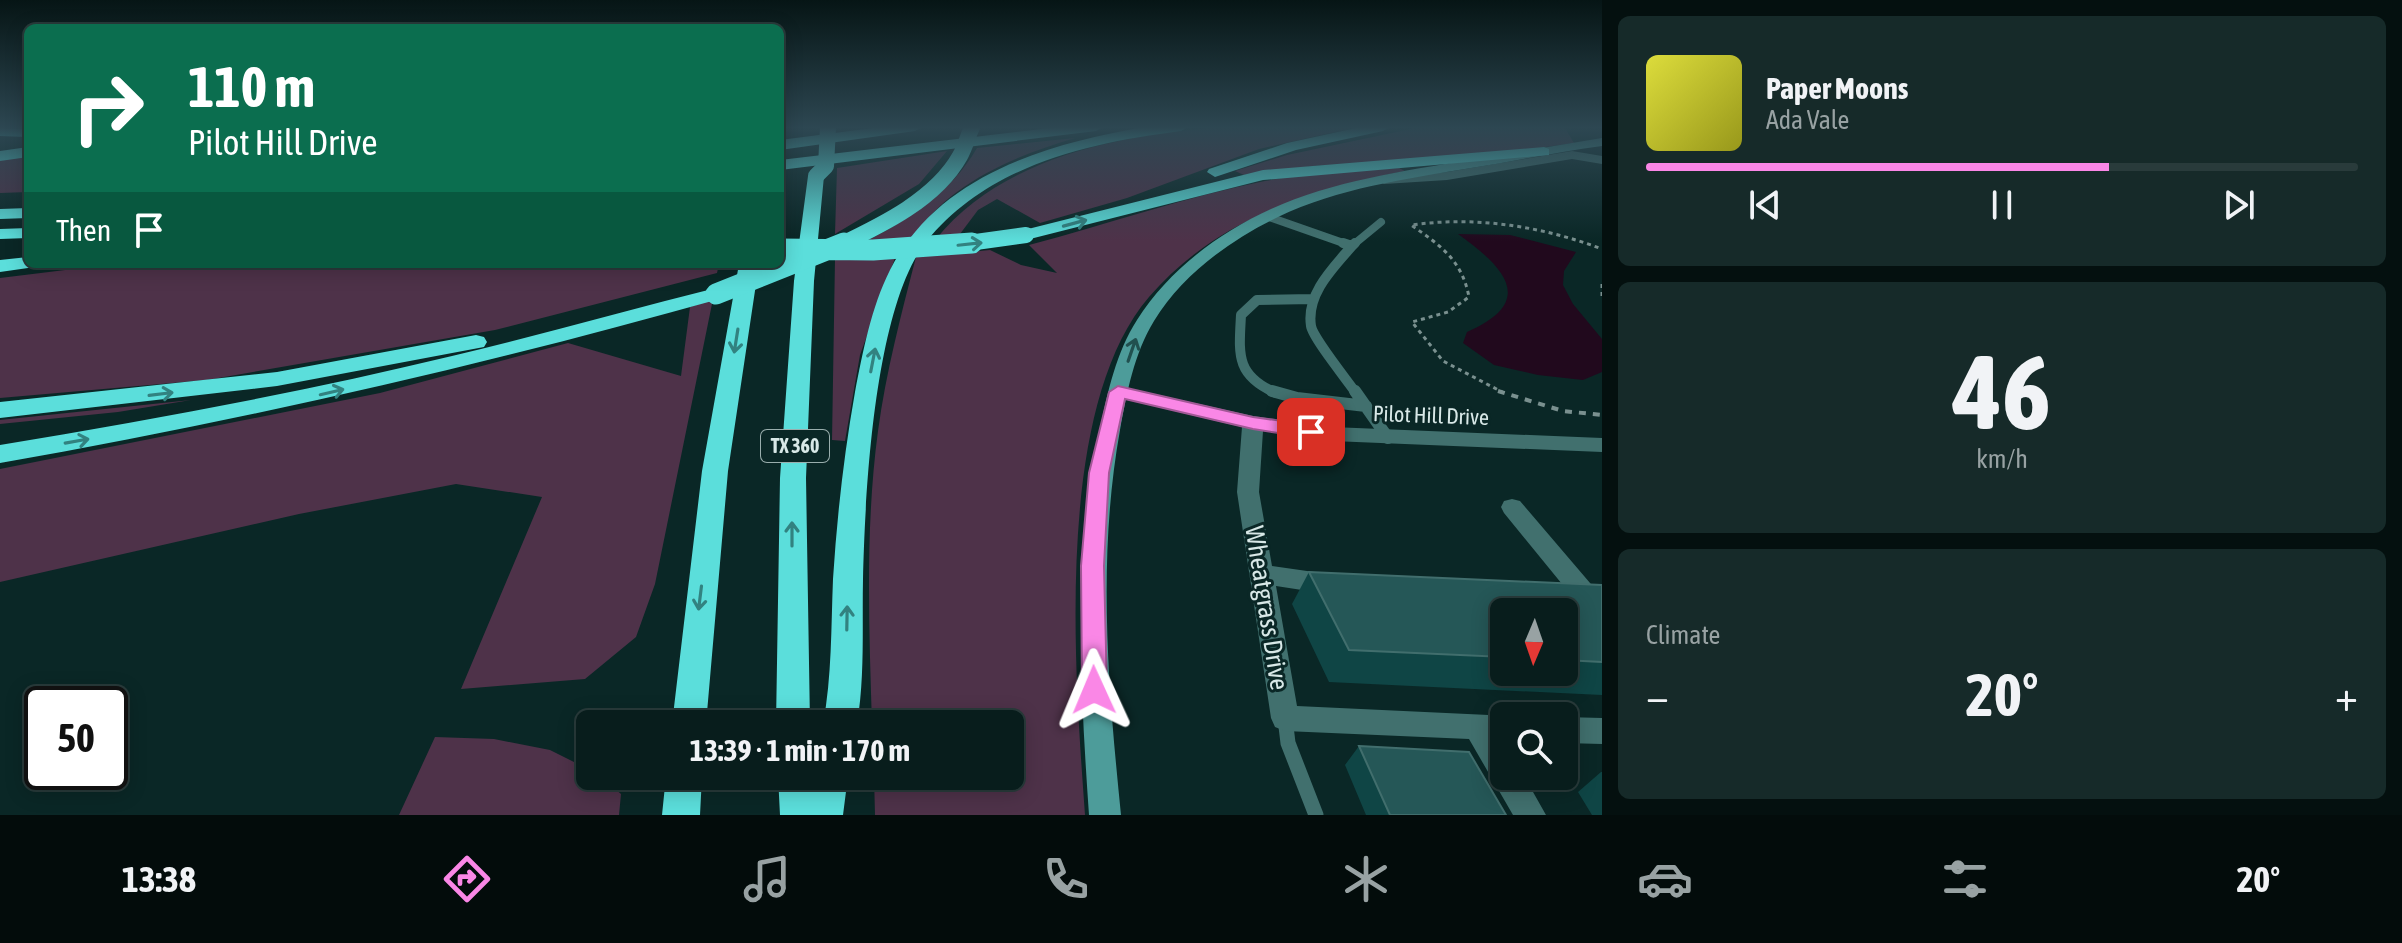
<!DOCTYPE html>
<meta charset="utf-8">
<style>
:root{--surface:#081d1c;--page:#162a29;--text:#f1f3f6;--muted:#98a2a3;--line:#293b3b;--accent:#fa87e6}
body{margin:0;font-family:"Asap Condensed",sans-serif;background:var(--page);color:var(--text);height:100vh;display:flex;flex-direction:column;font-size:30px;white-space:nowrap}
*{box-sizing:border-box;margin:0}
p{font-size:26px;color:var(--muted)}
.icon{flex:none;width:44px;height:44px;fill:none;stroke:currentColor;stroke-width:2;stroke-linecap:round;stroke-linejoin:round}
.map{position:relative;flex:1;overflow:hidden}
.drawer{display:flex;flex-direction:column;gap:16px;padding:16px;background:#04100f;width:800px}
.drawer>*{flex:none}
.banner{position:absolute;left:24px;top:24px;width:760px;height:244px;border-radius:12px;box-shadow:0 4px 20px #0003,0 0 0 2px var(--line);background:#0b6e4f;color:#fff;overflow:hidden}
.needle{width:52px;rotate:182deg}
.controls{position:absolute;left:1490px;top:598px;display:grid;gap:16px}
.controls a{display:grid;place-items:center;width:88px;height:88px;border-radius:12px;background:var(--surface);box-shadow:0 4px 20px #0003,0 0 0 2px var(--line);font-size:40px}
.speed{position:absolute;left:24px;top:686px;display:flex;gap:16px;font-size:40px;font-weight:700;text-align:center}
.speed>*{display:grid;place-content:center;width:104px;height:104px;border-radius:50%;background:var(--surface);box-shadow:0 4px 20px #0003,0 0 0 2px var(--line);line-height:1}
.speed .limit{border:4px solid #111;border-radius:12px;background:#fff;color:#111}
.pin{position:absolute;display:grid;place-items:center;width:68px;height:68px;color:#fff;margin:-34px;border-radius:16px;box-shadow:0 4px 12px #0006}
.me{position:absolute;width:88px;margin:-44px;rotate:359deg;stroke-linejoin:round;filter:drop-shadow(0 0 6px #0008)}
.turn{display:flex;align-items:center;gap:28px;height:168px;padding:0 32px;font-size:36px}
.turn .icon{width:104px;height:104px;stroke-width:2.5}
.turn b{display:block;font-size:56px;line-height:68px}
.then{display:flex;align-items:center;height:76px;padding:0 32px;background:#0003;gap:16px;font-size:30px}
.big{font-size:60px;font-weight:700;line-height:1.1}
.drawer .tile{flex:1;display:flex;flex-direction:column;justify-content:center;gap:12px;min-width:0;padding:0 28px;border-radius:12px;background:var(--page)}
.drawer .dial{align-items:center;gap:0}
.dial b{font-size:104px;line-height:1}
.song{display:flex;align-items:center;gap:24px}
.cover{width:96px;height:96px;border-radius:12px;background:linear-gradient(135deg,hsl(60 70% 55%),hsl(60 70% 35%))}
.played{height:8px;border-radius:4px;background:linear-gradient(90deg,var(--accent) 65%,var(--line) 65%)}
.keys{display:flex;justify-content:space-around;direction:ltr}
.heat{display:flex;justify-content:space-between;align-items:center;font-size:44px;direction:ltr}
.trip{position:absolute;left:576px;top:710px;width:448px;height:80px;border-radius:12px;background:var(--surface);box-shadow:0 4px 20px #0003,0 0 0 2px var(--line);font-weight:700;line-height:80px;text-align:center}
.tabs{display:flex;height:128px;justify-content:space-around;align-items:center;background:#030c0b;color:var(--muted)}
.tabs .icon{width:56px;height:56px}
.tabs .active{color:var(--accent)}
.tabs b{font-size:36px;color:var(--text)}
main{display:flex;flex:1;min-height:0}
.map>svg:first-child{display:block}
.green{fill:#4e3249}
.water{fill:#21091d}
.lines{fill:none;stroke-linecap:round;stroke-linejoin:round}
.path-far1{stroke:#7a908f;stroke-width:3;stroke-dasharray:4 4;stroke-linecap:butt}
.path{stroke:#7a908f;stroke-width:4;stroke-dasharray:7 7;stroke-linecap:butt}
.service-far3{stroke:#41706e;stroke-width:8}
.service-far2{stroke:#41706e;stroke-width:10}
.service-far1{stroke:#41706e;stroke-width:12}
.service{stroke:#41706e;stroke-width:15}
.minor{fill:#41706e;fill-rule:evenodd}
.secondary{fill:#4d9c9a;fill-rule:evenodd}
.motorway{fill:#5bdedb;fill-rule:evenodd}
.motorway-bridge-far1{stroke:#5bdedb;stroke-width:16}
.motorway-bridge{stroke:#5bdedb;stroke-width:21}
.wall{fill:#0f4545;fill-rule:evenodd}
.building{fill:#255757;stroke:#416e6d;stroke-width:2}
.oneway{stroke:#328280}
.oneway2{stroke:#21504f}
.route{fill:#fa87e6;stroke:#a25896;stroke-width:2}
.labels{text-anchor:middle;stroke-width:6;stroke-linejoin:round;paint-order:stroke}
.shield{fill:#0a2726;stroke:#9aaead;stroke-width:2}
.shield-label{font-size:20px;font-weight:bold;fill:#d8e8e7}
.street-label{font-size:22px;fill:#d8e8e7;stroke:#0a2726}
.near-street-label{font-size:26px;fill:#d8e8e7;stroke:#0a2726}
</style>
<main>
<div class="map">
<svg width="1602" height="815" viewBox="0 0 1602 815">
<rect width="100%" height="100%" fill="#0a2726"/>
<!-- green -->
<path class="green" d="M1225,127H1357L1259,149L1127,198L1040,223L997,199L978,210L957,238L936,239C1003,156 1124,134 1225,127Z
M1420,127H1568L1565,128L1574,143L1488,155L1314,166L1244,175L1235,171L1287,155Z
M1075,138C1014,156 944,185 911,242L861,244C908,220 950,194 977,148Z
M947,151L919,184L835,234L837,168Z
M28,156V192L0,193V160Z
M1399,168L1405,171C1309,190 1215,220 1149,297C1053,409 1075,675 1085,815H875L874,776H1010V724H872C869,627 865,527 878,431C886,372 901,315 916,257L990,250L1021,265L1057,273L1029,245C1108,224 1185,197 1265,181C1309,172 1355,171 1399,168Z
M895,258L860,355L845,441L832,440L835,259Z
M114,264H719L717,273L495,330L207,380L0,398V278Z
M713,299L655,584L636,637L585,679L461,689L542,497L456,484L299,514L0,582V469L380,393L568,343L681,376L690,307Z
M191,400L118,412L0,424V420Z
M435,737L494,739L550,750L590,770V776H600L621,794L619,815H399Z"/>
<!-- water -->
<path class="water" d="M1458,234L1510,235L1576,252L1564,271L1563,285L1573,304L1602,339V372L1583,380L1538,375L1494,365L1463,343L1467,332C1538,301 1504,267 1458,234Z"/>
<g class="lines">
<!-- path-far1 -->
<path class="path-far1" d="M1602,284V296
M1504,393L1443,361L1412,322L1448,312L1469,297C1462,260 1440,245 1411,225C1476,216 1541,226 1602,249"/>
<!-- path -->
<path class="path" d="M1498,391L1563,411L1602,415"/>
<!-- service-far3 -->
<path class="service-far3" d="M1269,217L1349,245
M1353,245L1381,222"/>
<!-- service-far2 -->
<path class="service-far2" d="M1343,243L1352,246C1333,268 1306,294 1311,326C1313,338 1347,380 1356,393
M1352,246L1355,243
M1276,393C1235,375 1239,354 1241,315L1257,300L1313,299"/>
<!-- service-far1 -->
<path class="service-far1" d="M1272,391L1297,398L1366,406
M1355,391L1388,438"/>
<!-- service -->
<path class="service" d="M1285,718L1288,743L1316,815"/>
<!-- minor -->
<path class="minor" d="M1572,151L1602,156V164L1572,159L1447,180L1384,184L1377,180L1384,176L1447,172Z
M1118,386L1253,416L1332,427L1602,438V452L1332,441L1263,431L1259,492L1272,566L1328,574L1337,577L1340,584L1337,591L1328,594L1276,586L1297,706L1510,716H1504V740H1501L1504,776H1524L1546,815H1513L1469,739L1285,731L1275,727L1271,718L1237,492L1242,427L1111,396L1108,392Z
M1512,499L1520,501L1602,597V625L1593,622L1504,513L1501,507L1504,501Z
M1564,717L1602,718V744L1564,743Z"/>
<!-- secondary -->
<path class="secondary" d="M1602,138V146C1558,152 1515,161 1471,168C1406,179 1338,188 1278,217C1230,240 1182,275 1154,321C1134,354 1127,392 1120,430C1097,558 1108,686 1121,815H1089C1080,685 1073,557 1100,429C1108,391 1116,353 1137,320C1168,271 1218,233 1271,209C1333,181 1403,171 1470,160C1514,153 1558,145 1602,138Z"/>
<!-- motorway -->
<path class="motorway" d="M881,127H922L915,131L780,150V140Z
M1058,127H1103L1096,131L780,170V160Z
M1144,127H1188L1181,131C1088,143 988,165 926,242C874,308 865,494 863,579C862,627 865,676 857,724H823C832,677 831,627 833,579C837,516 844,454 855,392C863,351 871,308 890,270C938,175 1047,144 1144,127Z
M1361,127H1390L1383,131L1296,150L1215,177L1207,172L1209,169L1287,143Z
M0,128L28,129V137L0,136Z
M28,147V157L0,161V151Z
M1544,147L1549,149V155L1263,180L1026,240L1017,235L1020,231L1263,170Z
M816,171L824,176L814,281L806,478L810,724H776L780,478L794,281L808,176Z
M28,208V218L0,219V209Z
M28,228V238L0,239V229Z
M28,257V264H37L35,267L0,272V260Z
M739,264H759L728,471L706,724H672L702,471Z
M716,288L723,290L726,294L723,298C485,365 244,420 0,463V445C152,420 303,392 452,356C540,335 628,310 716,288Z
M476,335L484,337L487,342L484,347L277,386L0,418V402L277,372Z
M666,776H702L700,815H662Z
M778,776H848L843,815H780Z"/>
<!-- motorway-bridge-far1 -->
<path class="motorway-bridge-far1" d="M816,176L826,166L828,127
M840,245C882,225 936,199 960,156C965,147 968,136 972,127
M954,245L1026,235"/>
<!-- motorway-bridge -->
<path class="motorway-bridge" d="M780,249L873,250L972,243
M716,294L844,243"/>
</g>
<!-- wall -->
<path class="wall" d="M1309,572L1602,585V695L1329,682L1292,604ZM1504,612H1564V672H1504Z
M1359,746L1506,815H1366L1345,765Z
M1601,772H1602V815H1592L1578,792Z"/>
<!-- building -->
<path class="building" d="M1309,572L1602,585V662L1564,660V612H1504V657L1349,650Z
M1359,746L1469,752L1506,815H1390Z"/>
<!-- one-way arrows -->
<defs><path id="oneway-shaft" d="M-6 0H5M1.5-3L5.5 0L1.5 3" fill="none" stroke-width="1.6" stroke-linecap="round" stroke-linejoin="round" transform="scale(2)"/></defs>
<g class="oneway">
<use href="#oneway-shaft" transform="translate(1075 223) rotate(-15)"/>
<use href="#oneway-shaft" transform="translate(970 244) rotate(-6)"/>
<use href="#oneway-shaft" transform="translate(736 341) rotate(99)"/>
<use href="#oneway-shaft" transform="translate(873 360) rotate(-79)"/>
<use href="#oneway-shaft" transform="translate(332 392) rotate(-13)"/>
<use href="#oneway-shaft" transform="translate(161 394) rotate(-7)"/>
<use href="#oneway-shaft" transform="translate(77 441) rotate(-10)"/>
<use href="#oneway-shaft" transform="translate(792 534) rotate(-90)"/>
<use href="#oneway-shaft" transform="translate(700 598) rotate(97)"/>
<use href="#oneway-shaft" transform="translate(847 618) rotate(-89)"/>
</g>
<use class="oneway2" href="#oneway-shaft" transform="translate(1132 350) rotate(-71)"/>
<!-- sky -->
<linearGradient id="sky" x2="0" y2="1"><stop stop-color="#061515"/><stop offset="0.53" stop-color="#2d4752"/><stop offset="1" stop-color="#2d4752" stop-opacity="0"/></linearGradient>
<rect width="1602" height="241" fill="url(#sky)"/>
<!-- route -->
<path class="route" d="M1118,386L1253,417L1311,425L1320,432L1311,438L1253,429L1125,399L1109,473L1104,566L1107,690L1103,697L1094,701L1085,697L1082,690L1081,566L1089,473L1109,392Z"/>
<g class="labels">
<!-- shield labels -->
<rect class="shield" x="761" y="430" width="68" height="32" rx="6"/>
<g class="shield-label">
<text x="795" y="453">TX 360</text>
</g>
<!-- street labels -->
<g class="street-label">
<text transform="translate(1431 415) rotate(2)" y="8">Pilot Hill Drive</text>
</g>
<!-- near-street labels -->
<g class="near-street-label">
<text transform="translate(1267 608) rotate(81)" y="9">Wheatgrass Drive</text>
</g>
</g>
</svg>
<div class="controls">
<a><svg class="needle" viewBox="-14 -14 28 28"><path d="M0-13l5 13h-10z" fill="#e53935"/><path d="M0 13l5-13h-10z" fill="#98a2a3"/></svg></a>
<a><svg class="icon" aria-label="search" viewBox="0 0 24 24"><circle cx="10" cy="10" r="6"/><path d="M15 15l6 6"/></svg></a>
</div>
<div class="speed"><div class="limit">50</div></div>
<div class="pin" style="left:1311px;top:432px;background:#d93025"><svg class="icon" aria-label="arrive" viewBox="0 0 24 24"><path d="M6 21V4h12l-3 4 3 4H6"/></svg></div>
<svg class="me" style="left:1094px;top:690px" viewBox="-20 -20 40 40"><path d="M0-17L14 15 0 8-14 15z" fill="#fa87e6" stroke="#fff" stroke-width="4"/></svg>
<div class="trip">13:39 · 1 min · 170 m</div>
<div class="banner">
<div class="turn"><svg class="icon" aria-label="right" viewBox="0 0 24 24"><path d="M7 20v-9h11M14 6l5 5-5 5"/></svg><div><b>110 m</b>Pilot Hill Drive</div></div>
<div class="then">Then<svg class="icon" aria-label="arrive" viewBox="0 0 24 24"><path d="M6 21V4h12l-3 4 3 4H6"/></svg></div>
</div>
</div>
<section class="drawer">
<div class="tile">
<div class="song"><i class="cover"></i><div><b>Paper Moons</b><p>Ada Vale</p></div></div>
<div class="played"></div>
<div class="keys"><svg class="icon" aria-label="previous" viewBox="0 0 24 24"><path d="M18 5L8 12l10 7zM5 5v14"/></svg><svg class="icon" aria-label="pause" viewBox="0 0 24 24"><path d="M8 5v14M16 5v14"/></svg><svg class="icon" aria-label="next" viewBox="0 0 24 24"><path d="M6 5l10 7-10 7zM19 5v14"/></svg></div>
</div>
<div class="tile dial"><b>46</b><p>km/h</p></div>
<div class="tile"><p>Climate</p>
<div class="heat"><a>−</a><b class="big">20°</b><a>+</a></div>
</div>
</section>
</main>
<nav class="tabs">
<b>13:38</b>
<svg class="icon active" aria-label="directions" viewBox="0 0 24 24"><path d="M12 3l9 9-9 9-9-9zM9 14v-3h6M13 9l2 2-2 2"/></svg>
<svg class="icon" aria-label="music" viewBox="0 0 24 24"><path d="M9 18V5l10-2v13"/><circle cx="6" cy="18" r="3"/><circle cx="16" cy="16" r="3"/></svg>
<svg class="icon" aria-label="phone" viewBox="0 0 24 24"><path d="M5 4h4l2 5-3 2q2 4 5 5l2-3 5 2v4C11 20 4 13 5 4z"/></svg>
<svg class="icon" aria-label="climate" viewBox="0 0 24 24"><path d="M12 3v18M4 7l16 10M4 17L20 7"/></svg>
<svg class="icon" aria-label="car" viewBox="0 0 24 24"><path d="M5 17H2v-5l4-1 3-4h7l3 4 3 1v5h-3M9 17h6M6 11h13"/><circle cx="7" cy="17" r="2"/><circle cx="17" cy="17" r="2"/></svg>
<svg class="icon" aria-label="filters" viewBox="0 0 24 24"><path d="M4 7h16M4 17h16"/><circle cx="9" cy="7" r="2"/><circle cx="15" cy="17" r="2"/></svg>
<b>20°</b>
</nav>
